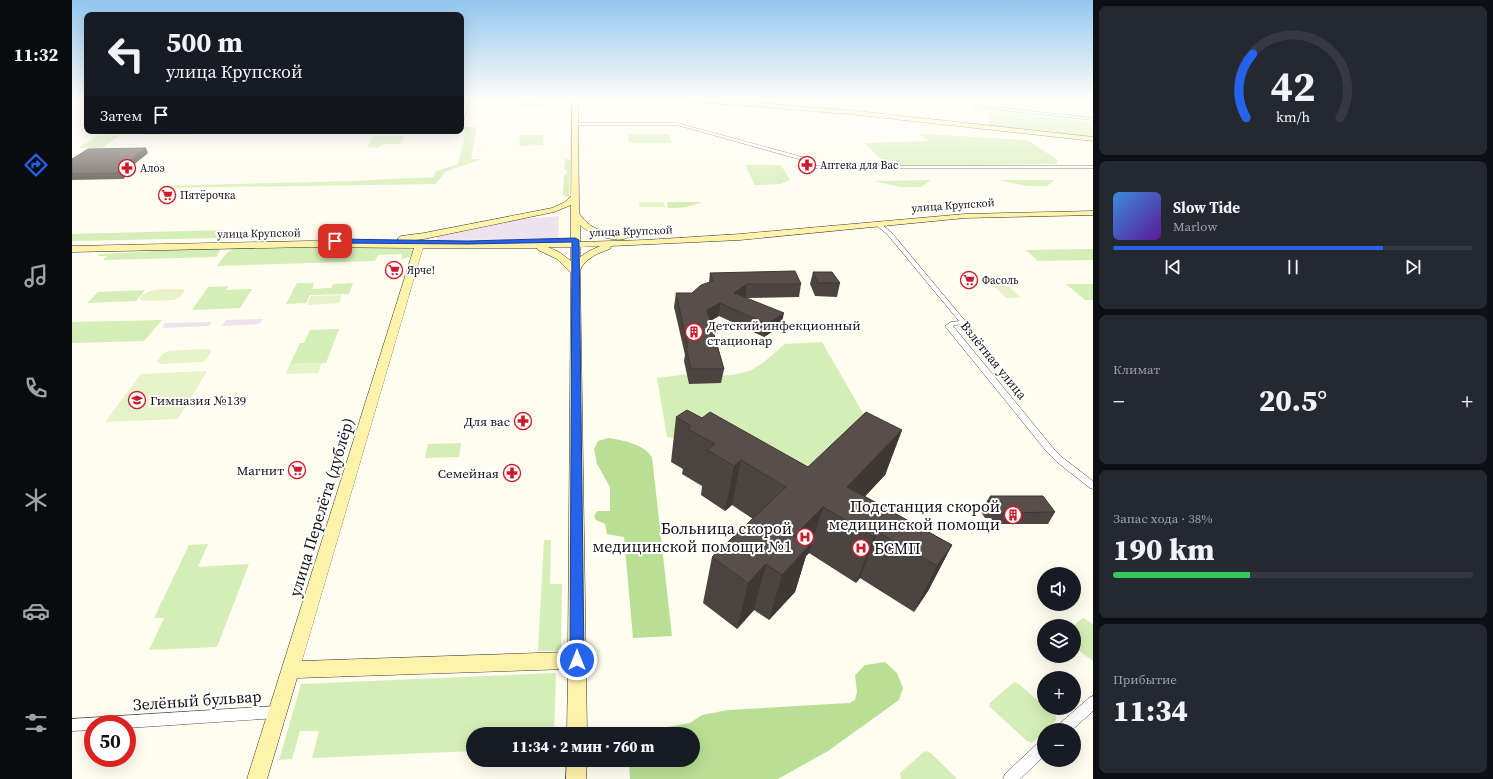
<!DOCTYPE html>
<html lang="ru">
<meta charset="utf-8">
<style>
:root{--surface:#171b24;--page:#242831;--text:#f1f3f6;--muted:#9ea1a6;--line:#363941;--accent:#2563eb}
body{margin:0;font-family:"Source Serif 4",serif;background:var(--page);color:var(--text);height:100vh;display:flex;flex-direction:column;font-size:15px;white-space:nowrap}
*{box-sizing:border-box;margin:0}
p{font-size:13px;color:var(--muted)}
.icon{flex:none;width:22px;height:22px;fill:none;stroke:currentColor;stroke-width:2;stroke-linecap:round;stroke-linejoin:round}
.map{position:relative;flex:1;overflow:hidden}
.sheet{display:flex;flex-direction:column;gap:6px;padding:6px;background:#0d0f14;width:400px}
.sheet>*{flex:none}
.banner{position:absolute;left:12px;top:12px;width:380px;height:122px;border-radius:8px;box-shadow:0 4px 16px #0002;background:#171b24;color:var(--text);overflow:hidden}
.buttons{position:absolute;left:965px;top:567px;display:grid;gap:8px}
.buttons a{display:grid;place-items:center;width:44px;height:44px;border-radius:50%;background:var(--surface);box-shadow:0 4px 16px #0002;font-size:20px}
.speed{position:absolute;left:12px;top:715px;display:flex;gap:8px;font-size:20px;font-weight:700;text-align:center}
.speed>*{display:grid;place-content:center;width:52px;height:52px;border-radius:50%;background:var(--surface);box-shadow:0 4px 16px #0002;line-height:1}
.speed .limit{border:6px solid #d22;background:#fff;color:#111}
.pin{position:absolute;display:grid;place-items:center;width:34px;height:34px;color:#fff;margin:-17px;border-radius:8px;box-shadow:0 2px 6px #0006}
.me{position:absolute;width:44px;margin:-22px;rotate:0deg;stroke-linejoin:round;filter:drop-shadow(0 0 3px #0008)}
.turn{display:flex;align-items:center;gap:14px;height:84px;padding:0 16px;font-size:18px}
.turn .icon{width:52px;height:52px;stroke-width:2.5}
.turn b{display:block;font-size:28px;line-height:34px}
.then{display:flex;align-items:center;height:38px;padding:0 16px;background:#0003;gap:8px;font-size:15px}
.big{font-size:30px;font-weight:800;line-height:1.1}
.sheet .widget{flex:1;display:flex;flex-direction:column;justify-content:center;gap:6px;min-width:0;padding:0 14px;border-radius:8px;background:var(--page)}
.sheet .dial{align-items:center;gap:0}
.dial svg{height:104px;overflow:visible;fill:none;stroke:var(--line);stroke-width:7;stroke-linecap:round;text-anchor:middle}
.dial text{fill:var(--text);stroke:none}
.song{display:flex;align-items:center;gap:12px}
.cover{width:48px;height:48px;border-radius:6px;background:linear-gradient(135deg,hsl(210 70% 55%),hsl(270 70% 35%))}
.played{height:4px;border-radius:2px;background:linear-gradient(90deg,var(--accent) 75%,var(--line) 75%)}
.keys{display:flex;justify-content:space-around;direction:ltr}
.heat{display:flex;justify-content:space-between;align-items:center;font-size:22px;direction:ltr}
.charge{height:6px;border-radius:3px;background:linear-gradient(90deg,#34c759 38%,var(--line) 0)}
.trip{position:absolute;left:394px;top:727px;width:234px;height:40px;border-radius:20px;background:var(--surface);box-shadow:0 4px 16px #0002;font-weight:800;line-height:40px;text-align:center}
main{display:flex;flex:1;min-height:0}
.tabs{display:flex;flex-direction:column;width:72px;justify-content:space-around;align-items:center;background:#090b0e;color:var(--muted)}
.tabs .icon{width:28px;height:28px}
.tabs .on{color:var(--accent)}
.tabs b{font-size:18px;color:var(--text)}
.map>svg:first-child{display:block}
.industrial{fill:#ece3ee}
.green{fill:#d5edb6}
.forest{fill:#b9df95}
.pitch{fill:#e6f3c9}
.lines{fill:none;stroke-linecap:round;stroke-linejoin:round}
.street-casing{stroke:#424242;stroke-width:1}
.secondary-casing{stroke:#313131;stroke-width:1}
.street{fill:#fff;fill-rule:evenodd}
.secondary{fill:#fff3ab;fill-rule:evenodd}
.wall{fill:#4c4440}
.shaded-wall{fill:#3e3734}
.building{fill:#584f4a;stroke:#3e3734}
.route{fill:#2563eb;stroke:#184099}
.labels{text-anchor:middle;stroke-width:4;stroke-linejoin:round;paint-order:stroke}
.far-poi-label{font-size:11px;fill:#0f0f0f;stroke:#fff;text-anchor:start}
.far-street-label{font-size:11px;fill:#0f0f0f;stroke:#fff}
.poi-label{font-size:13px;fill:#0f0f0f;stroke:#fff;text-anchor:end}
.street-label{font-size:13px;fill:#0f0f0f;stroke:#fff}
.near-poi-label{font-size:16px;fill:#0f0f0f;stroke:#fff;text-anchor:end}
.near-street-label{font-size:16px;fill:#0f0f0f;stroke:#fff}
</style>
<main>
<nav class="tabs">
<b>11:32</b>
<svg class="icon on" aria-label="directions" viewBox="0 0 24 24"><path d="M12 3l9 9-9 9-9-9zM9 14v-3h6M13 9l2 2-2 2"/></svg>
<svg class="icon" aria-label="music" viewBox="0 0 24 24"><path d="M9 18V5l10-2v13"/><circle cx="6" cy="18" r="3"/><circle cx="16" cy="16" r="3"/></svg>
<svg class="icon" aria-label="phone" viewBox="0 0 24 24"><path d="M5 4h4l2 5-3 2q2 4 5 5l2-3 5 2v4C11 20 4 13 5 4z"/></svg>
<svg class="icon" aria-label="climate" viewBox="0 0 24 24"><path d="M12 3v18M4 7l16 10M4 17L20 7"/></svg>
<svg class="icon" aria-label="car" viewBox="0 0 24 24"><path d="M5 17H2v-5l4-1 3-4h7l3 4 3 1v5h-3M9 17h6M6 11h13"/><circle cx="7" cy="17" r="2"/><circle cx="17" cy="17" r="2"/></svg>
<svg class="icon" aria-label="filters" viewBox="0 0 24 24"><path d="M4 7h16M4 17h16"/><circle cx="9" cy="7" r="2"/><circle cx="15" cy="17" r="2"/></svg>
</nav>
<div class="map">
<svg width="1021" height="779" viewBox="0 0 1021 779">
<rect width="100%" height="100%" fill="#fffcf0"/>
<!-- industrial -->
<path class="industrial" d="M487,216L486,239L365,240V237L450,219Z
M191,319L187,324L150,326L154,320Z
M140,322L137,326L90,328L93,323Z"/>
<!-- green -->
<path class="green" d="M464,99V103H475V107H464V105L463,107L448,108L449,100Z
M915,110L1021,122V138L920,127L917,125Z
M389,127H405L399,159H407V160L373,172L364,184L87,188L88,186L280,181L362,177L364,171L386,164L394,131H364H389Z
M93,131H187L185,133L73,135L76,133Z
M556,134H597L600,143H557Z
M850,134L956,140L984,159L986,163L982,164L815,166L793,143L857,141L848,135Z
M48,135L30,148H6L26,136Z
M448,135H472L471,145L447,146Z
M302,136H330L332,137L328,144H312L305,148L295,147Z
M493,159L498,160L497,196H491L492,174H495V170H492Z
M673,165H709L718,180L708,184L683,185Z
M859,180L849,187H828L802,181Z
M926,180H983L975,186H955Z
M595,202H630C618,207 609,208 596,208Z
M154,230L147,238L0,241V234Z
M233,247L337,248L340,251L338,257L329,259L330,254L306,255L303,261L145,266C151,257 155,250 166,248Z
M143,248L147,249L148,251L144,257L31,260L35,256H26L28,254Z
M1021,249V260L966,261L954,250Z
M225,283H242L240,289L259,288L261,284L281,283L277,294L238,295L234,303L214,304Z
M994,284H1021V300H1013Z
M156,286L154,290L180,289L168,308L120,310L136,287Z
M73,290L64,301L15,303L26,292Z
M90,320L72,341L0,343V322Z
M267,329L254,363L218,364L228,343H232L238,330Z
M750,342L807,441L720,483L654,444L595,437L585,378L625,373L643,376L660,375L678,371L692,362L713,344Z
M389,443L387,457L353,458L356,444Z
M472,540H479L478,584H490L489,651H466Z
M136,544L126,567L177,564L145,647L77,650L92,618H82L117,545Z
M1011,618L1021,624V661L1002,647V626H1001Z
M484,673L482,734H401V751L240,758L247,731H228L220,759L207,760L229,684Z
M942,682L947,684L972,706V708H975L984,717V720L960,743L955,741L917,706L918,703Z
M853,751L859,753L885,779H829L828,773Z"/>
<!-- forest -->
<path class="forest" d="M536,438C551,440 571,444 580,457L600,636L561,638L552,537L535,534L533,524L524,520L522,516L525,511H538V487L525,464L522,449L526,441Z
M813,662L825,673L831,688L827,700L756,751L706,779H558L557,760H621V734H564L569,728L595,727L618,723L630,715L656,710L777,703L783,700L785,692L783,675L793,665Z"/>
<!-- pitch -->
<path class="pitch" d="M567,202H592L593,207H568Z
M922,286H937L949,298H934Z
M109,289L112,290V292L108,297L102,300L71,301L67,299C77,286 94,290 109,289Z
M270,295L267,303L235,305L239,296Z
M135,349L139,350V352L134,360L129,362L89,364L85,362L90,354L96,351Z
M250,363L246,373L214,374L218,364Z
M135,371L106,419L33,422L69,374Z"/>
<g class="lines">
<!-- street casing -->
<g class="street-casing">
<path id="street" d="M394,99H398L391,122L389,123V116Z
M682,99H686L685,106L682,105Z
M902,105L1021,118V120L903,107Z
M503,123H605L734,158L742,162L745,166H1021V168H744L730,160L605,125H502Z
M804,223H808L819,232L894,322L896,323L894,324L883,325L881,326L981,448L991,458L1021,481V489L1018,488L985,462L975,452L873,326L879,322L887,321L815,234L804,225Z
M1021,696V711L1000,730H984L986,725L1017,698Z
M205,706L210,708L211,712L210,716L205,718L55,728V724H21V730L0,731V719Z
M972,740V756L948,779H931L933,774L967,742Z"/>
</g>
<!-- secondary casing -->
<g class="secondary-casing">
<path id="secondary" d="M500,99H506L507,213C521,234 534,230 555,235L556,237C547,245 515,233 508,225V242L573,240L668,234L893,214L1021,211V215L893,218L668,240L539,246L538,249C526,253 514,258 508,270L515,734H495L496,669L225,678L195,779H175L342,248L237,247L0,252V246L237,241L403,243L499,242V205L482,212L352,239L329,242L325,239L329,236L352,233L480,208L493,202L499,196ZM528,246L517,251L508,257V247ZM476,247H499V261L487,252ZM351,248H465L466,250L485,259L499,273L496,652L230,661Z
M608,99H631L777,110L1021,137V141L777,114L611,101Z
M495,760H515L514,779H494Z"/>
</g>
<!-- street -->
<use href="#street" class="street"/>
<!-- secondary -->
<use href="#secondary" class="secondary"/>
</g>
<!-- wall -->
<path class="wall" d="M76,153L55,170L56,174L51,179L0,180V159Z
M741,272L768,283L765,297L743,296L738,284Z
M638,273L729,284L727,297L675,298L709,326L692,337L647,316L638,321L652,369L649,383L617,384L612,361L613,355L602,307L604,293H620L637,282Z
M604,417L630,418L736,467L830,430L813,475L793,496L880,545L856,591L842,612L788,578L784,583L737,553L734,556L723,592L697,620L682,610L665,629L631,603L640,557L681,519L660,505L653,511L629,495L630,486L610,474L611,469L599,462Z
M918,496L983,512L976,524H923L919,518H913L909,512Z"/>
<!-- shaded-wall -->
<path class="shaded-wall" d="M74,148L76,153L55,170L56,174L51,179L48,173L50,166Z
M675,284L673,298L662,293Z
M648,303L647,316L633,324L635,310Z
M712,313L709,326L692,337L695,324Z
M830,430L813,475L772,519L775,487Z
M669,460L660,505L653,511L662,466Z
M751,507L737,553L734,556L723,592L697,620L710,575L722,536Z
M806,532L788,578L784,583L802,537Z
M880,545L856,591L842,612L865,566Z
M694,564L682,610L665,629L676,583Z"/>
<!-- building -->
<path class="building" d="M74,148L50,166L54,169L48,173L0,174V159L16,149Z
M723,271L729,284H675L662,293L712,313L695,324L648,303L635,310L652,369H619L614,347H616L604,293H620L629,285L641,281L638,273Z
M741,272H760L768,283H746Z
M615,410L630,418L638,412L736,467L794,412L830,430L775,487L880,545L865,566L806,532L802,537L751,507L722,536L737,546L710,575L694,564L676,583L640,557L714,487L669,460L662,466L635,450L643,444L616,429L619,426L604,417Z
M918,496H971L983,512L929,513L925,507H919L915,501L921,500Z"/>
<!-- sky -->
<linearGradient id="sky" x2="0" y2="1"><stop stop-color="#92c6f0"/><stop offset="0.48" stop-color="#fffef8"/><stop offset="1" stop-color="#fffef8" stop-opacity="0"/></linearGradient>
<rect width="1021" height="208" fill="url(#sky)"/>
<!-- route -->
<path class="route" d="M503,238L507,240L512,660L510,664L505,666L500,664L498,660L500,242L396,244L263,243L260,241L263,239L396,241Z"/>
<!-- icons -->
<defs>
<g id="pharmacy-ring" transform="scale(0.9)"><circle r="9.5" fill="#fff" stroke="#ca1c2a" stroke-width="1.5"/><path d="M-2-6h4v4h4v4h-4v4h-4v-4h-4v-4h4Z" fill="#ca1c2a"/></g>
<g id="supermarket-ring" transform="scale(0.9)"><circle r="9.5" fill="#fff" stroke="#ca1c2a" stroke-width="1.5"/><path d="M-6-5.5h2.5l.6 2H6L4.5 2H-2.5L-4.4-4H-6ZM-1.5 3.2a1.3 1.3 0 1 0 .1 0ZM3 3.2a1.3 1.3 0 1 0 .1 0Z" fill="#ca1c2a"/></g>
<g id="building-ring" transform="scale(0.9)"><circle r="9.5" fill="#fff" stroke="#ca1c2a" stroke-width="1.5"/><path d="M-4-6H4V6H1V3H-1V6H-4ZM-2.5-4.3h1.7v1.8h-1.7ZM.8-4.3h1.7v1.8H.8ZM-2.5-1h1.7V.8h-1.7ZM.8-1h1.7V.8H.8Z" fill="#ca1c2a"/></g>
<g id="school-ring" transform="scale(0.9)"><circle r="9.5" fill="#fff" stroke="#ca1c2a" stroke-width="1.5"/><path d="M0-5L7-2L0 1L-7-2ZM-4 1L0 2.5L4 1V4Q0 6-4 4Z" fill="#ca1c2a"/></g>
<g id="hospital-ring" transform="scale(0.9)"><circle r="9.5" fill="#fff" stroke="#ca1c2a" stroke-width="1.5"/><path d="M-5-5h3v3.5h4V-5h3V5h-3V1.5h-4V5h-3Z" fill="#ca1c2a"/></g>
</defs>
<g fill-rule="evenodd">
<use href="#pharmacy-ring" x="735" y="165"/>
<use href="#pharmacy-ring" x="55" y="168"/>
<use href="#supermarket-ring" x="95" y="195"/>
<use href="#supermarket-ring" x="322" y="270"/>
<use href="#supermarket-ring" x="897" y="280"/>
<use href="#building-ring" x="622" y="332"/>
<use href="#school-ring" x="65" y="400"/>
<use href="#pharmacy-ring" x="451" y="421"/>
<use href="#supermarket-ring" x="225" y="470"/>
<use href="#pharmacy-ring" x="440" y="473"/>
<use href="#building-ring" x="941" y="515"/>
<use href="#hospital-ring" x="733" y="537"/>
<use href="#hospital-ring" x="789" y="548"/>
</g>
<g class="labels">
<!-- far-poi labels -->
<g class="far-poi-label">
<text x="748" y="169">Аптека для Вас</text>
<text x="68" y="172">Алоэ</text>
<text x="108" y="199">Пятёрочка</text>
<text x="335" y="274">Ярче!</text>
<text x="910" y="284">Фасоль</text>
</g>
<!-- far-street labels -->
<g class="far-street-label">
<text transform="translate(881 205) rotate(-4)" y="4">улица Крупской</text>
<text transform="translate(559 231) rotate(-2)" y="4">улица Крупской</text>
<text transform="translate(187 233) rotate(-1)" y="4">улица Крупской</text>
</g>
<!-- poi labels -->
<g class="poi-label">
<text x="635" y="330" text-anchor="start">Детский инфекционный<tspan x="635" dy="15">стационар</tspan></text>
<text x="78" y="405" text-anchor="start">Гимназия №139</text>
<text x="438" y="426">Для вас</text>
<text x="212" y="475">Магнит</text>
<text x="427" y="478">Семейная</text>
</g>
<!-- street labels -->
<g class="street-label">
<text transform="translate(922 360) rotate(51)" y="5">Взлётная улица</text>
</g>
<!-- near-poi labels -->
<g class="near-poi-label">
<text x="928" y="512">Подстанция скорой<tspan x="928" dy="18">медицинской помощи</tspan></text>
<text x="720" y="534">Больница скорой<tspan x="720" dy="18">медицинской помощи №1</tspan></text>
<text x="802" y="554" text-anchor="start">БСМП</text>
</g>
<!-- near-street labels -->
<g class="near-street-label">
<text transform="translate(249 507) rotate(-73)" y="6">улица Перелёта (дублёр)</text>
<text transform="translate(125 700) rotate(-4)" y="6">Зелёный бульвар</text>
</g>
</g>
</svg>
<div class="buttons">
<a><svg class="icon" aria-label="sound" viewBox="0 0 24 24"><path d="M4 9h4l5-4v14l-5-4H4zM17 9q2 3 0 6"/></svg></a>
<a><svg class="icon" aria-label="layers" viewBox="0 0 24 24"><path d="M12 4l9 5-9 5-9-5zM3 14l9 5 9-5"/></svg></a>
<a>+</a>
<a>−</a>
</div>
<div class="speed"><div class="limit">50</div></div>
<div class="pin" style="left:263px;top:241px;background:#d93025"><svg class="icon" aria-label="arrive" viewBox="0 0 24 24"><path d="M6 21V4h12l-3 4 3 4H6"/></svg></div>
<svg class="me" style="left:505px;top:660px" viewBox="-20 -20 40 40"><circle r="17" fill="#2563eb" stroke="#fff" stroke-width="3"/><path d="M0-11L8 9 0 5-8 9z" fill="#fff"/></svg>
<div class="trip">11:34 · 2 мин · 760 m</div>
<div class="banner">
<div class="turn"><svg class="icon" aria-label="left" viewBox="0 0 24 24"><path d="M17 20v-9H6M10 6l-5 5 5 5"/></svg><div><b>500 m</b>улица Крупской</div></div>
<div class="then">Затем<svg class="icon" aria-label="arrive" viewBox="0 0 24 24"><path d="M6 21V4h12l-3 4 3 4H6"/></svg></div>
</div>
</div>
<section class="sheet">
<div class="widget dial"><svg viewBox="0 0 100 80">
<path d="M14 69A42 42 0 1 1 86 69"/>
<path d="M14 69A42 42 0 0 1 19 20" stroke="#2563eb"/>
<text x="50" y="56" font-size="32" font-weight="700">42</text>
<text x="50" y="72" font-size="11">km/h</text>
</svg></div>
<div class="widget">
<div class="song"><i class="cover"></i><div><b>Slow Tide</b><p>Marlow</p></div></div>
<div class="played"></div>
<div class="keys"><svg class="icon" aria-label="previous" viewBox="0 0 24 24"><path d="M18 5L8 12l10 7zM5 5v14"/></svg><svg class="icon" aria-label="pause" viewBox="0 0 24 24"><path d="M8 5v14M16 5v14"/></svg><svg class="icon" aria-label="next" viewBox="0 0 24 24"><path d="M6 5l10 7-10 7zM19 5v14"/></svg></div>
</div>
<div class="widget"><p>Климат</p>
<div class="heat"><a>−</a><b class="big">20.5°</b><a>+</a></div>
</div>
<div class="widget"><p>Запас хода · 38%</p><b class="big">190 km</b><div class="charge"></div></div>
<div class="widget"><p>Прибытие</p><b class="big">11:34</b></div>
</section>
</main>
